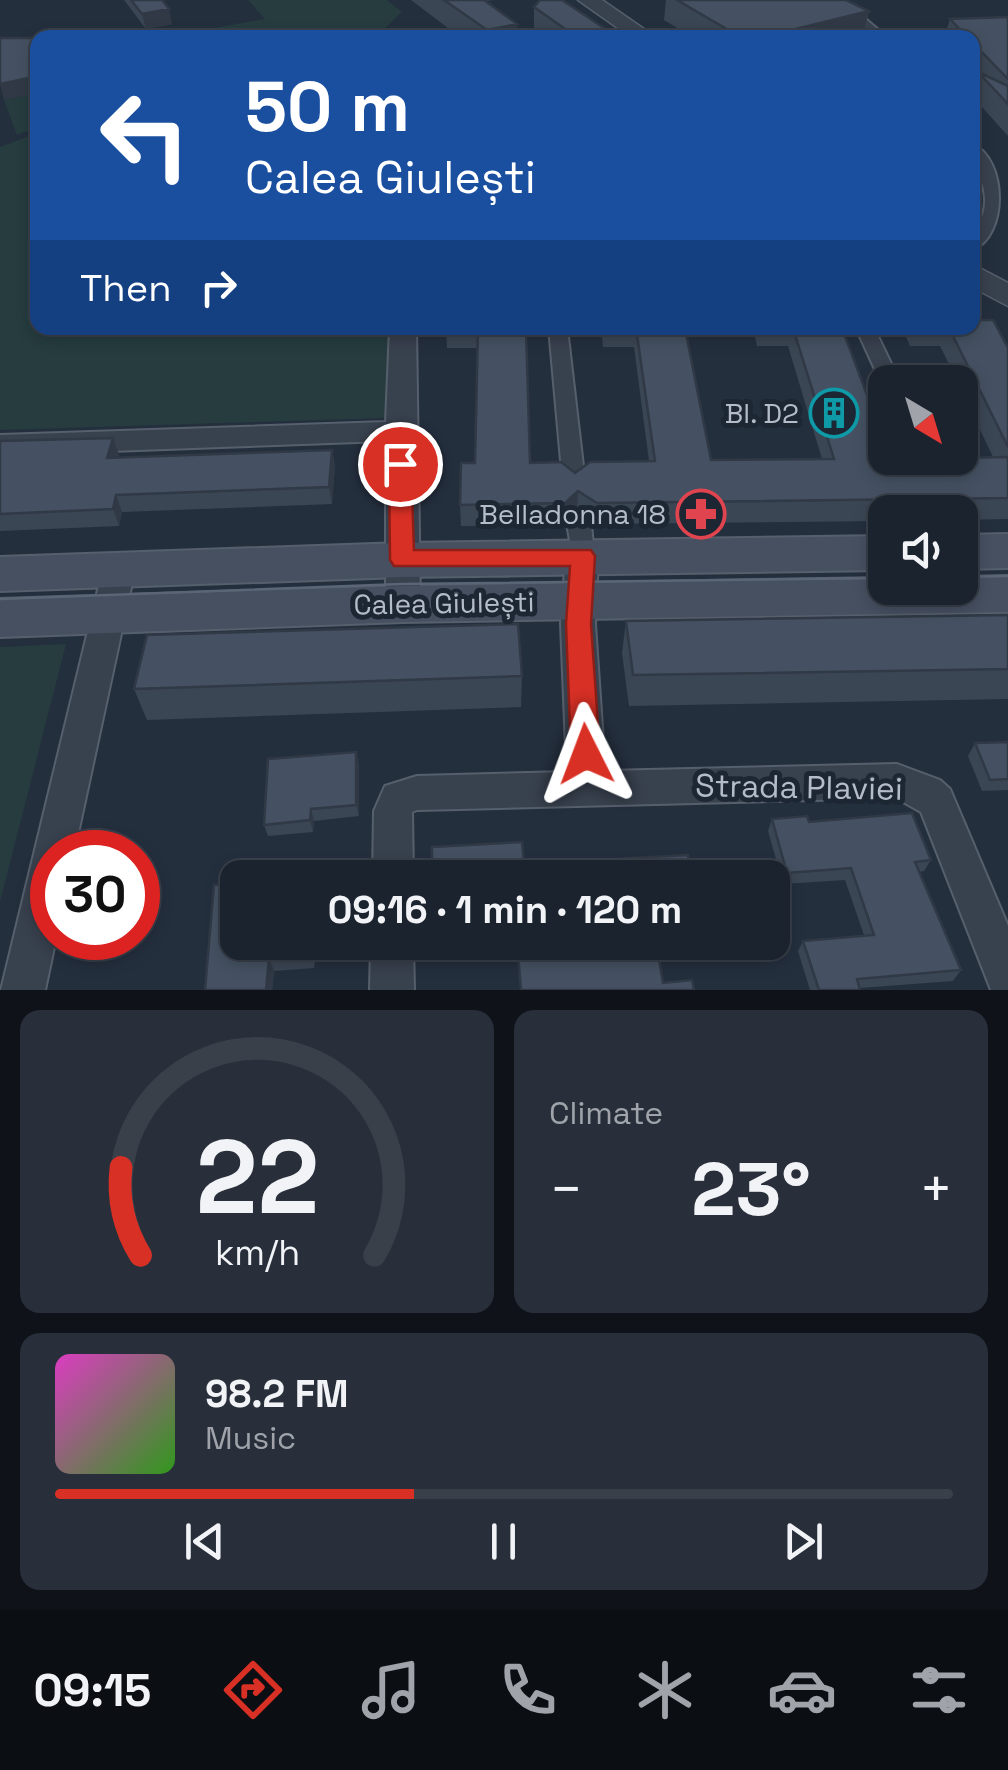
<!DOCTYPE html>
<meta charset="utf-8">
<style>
:root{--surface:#1b232e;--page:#282f3a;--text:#f1f3f6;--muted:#a0a4aa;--line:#39404a;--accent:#d93025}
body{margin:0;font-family:"Space Grotesk",sans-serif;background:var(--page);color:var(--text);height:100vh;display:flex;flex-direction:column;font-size:38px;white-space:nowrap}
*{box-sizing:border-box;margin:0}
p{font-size:32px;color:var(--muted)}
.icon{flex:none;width:55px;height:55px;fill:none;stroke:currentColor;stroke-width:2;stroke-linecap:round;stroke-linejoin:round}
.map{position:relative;height:990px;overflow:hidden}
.side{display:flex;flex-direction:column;gap:20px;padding:20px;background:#0f1319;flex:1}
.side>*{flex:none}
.guide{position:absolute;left:30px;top:30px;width:950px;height:305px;border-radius:20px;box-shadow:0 5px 15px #0003,0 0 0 2px var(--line);background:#1a4fa0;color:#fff;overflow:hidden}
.needle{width:65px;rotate:142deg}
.fabs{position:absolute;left:868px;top:365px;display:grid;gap:20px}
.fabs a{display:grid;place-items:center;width:110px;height:110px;border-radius:20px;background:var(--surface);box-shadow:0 5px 15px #0003,0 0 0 2px var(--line);font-size:50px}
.speed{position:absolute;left:30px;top:830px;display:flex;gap:20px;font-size:50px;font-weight:700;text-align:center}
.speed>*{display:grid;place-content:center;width:130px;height:130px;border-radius:50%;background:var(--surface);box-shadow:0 5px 15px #0003,0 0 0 2px var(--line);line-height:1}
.speed .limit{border:15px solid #d22;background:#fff;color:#111}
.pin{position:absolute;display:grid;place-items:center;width:85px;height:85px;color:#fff;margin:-42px;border:5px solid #fff;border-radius:50%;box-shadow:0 2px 10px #0007}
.me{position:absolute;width:110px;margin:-55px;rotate:357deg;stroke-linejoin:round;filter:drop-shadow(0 0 8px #0008)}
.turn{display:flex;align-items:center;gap:35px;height:210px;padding:0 50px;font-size:45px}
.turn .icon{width:130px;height:130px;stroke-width:2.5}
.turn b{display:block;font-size:70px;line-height:85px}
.then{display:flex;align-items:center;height:95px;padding:0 50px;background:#0003;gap:20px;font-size:38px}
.big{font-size:75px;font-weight:600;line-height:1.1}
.side .tile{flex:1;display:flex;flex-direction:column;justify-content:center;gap:15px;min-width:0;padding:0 35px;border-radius:20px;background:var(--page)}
.side .dial{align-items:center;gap:0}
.dial svg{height:260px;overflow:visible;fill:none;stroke:var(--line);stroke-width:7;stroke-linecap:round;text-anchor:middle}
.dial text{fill:var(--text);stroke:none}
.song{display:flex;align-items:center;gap:30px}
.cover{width:120px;height:120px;border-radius:15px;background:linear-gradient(135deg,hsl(310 70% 55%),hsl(110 70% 35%))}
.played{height:10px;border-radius:5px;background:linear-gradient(90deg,var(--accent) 40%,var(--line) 40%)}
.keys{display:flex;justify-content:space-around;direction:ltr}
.heat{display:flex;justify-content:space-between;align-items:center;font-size:55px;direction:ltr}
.side .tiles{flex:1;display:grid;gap:20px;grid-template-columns:1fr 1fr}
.tile:last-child{grid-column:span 2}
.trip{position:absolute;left:220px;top:860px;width:570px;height:100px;border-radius:20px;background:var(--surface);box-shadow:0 5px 15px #0003,0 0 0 2px var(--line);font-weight:600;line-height:100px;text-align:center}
.dock{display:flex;height:160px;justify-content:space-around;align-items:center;background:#0b0e12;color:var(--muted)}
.dock .icon{width:70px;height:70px}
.dock .current{color:var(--accent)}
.dock b{font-size:45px;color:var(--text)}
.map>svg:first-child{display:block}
.green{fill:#263c3f}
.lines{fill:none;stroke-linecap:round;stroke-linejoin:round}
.pedestrian-casing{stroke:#565f6c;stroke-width:4}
.minor-casing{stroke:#565f6c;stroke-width:4}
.tertiary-casing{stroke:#565f6c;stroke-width:3}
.secondary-casing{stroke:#565f6c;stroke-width:4}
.pedestrian{fill:#38414e;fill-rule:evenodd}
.minor{fill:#38414e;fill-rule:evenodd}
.tertiary{fill:#38414e;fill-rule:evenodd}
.secondary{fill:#465061;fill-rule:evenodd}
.tram{stroke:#5a6575;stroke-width:2.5}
.wall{fill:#3b4654}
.shaded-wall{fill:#303945}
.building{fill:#455162;stroke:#303945;stroke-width:2.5}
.route{fill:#d93025;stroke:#8d1f18;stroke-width:2.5}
.labels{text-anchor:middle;stroke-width:10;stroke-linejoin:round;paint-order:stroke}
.poi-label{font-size:28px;fill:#b4bcc9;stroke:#1d2633;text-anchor:end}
.street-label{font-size:28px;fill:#b4bcc9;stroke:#1d2633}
.near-street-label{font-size:32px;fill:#b4bcc9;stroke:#1d2633}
</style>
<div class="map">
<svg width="1008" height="990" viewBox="0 0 1008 990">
<rect width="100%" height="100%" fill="#242f3e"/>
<!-- green -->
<path class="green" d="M248,0H387L402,12L379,34L386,37H195L208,29L265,19Z
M37,93V127L17,135L4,100Z
M37,133L38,328H389L387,418L0,430V147Z
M66,644L0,902V647Z"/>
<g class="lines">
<!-- pedestrian casing -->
<g class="pedestrian-casing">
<path id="pedestrian" d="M549,328H567L585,483L574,491L563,483Z
M856,328H874L900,382H885L883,387Z
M579,516L591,524L594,557L590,563H574L567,524Z"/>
</g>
<!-- minor casing -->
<g class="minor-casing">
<path id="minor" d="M825,0H843L888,38H869Z
M972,144C1008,159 1008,237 972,250C972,228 985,221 985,202C986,181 972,165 972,144Z
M390,328H416L420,604L415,613L403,617L391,613L386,604V441L0,455V435L386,422Z
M582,545L593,549L598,557L595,624L605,771L897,764L940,780L950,789L1008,926V990H991L921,812L896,798L417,810L412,812L413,878H373L374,811L385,786L417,776L567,772L561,624L566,557L571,549Z
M119,557L130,560L135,569L74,852H52V938H56L45,990H1L103,569L108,560Z
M371,942H413L414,990H370Z"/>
</g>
<!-- tertiary casing -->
<g class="tertiary-casing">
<path id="tertiary" d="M578,0H602L657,38H632Z
M972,264L1008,283V306L972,287Z"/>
</g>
<!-- secondary casing -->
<g class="secondary-casing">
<path id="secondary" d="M1008,534V568L960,569V535Z
M885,536V570L402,577L0,591V557L402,543Z
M1008,576V612L403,622L0,637V599L403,586L885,578V588H960V577Z"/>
</g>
<!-- pedestrian -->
<use href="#pedestrian" class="pedestrian"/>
<!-- minor -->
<use href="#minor" class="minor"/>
<!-- tertiary -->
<use href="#tertiary" class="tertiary"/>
<!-- secondary -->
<use href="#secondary" class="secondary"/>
<!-- tram -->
<path class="tram" d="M960,577L1008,576
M0,599L402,584L885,578"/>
</g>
<!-- wall -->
<path class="wall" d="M124,0H162L172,24L146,29Z
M411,0H494L486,1L517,38H461Z
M666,0H846L869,11L862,38H694L664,20Z
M534,7L619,38H540L534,33Z
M1008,17V136L972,96L977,77L972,72V38H944L950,19Z
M446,328H526L530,463L575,473L649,461L634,347H603L601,328H685L711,460L822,459L788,346H757L753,328H842L885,458L934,466H951L993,457L960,388V382H958L940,346H910L902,328H972L1008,348V519L960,520V512H885V521L595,524L577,513L563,525L461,526L460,505L475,463L477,348H447Z
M0,441L119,454L118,458L332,450L335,466L332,504L122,512L119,526L0,531Z
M1008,615V699L629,706L622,653L626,621Z
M522,676L521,707L147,720L134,689Z
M1008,742V790L982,791L968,756L975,743Z
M359,764V816L314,821L313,832L268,836L264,825Z
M772,819L809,822L931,860L924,871L919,872L961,970L953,981L860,988V990H810L798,951L803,941L864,935L845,880L783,884L768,831Z
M238,942H349L348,957L315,961L314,968L274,971L272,990H205Z"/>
<!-- shaded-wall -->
<path class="shaded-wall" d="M169,9L172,24L146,29L142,14Z
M869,11L862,38H759Z
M517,24V38H487V30Z
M38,76V93L4,100L0,84Z
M113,438L119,454L113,475L107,458Z
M332,450L335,466L332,504L329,487Z
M578,491L577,513L563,525L565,503Z
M116,495L122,512L119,526L113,509Z
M356,752L359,764V816L356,805Z
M311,809L314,821L313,832L310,820Z
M269,958L274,971L272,990H266Z"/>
<!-- building -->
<path class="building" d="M131,0H162L169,9L142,14Z
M444,0H484L517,24L487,30Z
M540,0H562L619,38H578L534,7Z
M677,0H846L869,11L759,38H742Z
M1008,17V79L972,42V38H968L950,19Z
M0,38H38V76L0,84Z
M978,72L1008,86V104Z
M972,320H993L1008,348V447L949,328H972Z
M478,328H526L530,463L561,462L575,473L590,462L655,461L636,328H685L711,460L834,459L793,328H842L885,443V458H928L934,466H951L957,458L1008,457V498L597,503L578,491L565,503L460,505L461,463H475Z
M113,438L107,458L332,450L329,487L116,495L113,509L0,514V441Z
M1008,615V669L633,675L626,621Z
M518,624L522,676L134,689L147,635Z
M1008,742V779L990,780L975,743Z
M356,752V805L311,809L310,820L264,825L268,759Z
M912,813L931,860L915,862L961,970L857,979L860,990H819L803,941L874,935L851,868L787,873L772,819L807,816L809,822Z
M522,842L524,864L688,855L691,878H432V847Z
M347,874V878H301Z
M238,883V942H345V945L310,948V955L269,958L266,990H205L214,885Z
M517,942H656L663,983L692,980L694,990H521Z"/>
<!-- route -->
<path class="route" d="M400,456L411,464L414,550H591L595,556L591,624L600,754L595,763L586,766L576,763L571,754L566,624L570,566H394L390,560L389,464Z"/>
<!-- icons -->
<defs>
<g id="building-ring" transform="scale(2.5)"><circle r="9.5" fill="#1d2633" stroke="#0f9aa8" stroke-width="1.5"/><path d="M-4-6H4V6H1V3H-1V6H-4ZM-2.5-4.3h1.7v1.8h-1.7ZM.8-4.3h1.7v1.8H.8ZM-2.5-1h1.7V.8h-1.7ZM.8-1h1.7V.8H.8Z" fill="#0f9aa8"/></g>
<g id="pharmacy-ring" transform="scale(2.5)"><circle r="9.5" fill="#1d2633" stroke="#e0444e" stroke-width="1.5"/><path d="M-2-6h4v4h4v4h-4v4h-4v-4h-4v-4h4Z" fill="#e0444e"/></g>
</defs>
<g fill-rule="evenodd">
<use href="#building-ring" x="834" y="413"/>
<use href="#pharmacy-ring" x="701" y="514"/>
</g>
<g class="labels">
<!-- poi labels -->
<g class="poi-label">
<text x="799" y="423">Bl. D2</text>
<text x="666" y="524">Belladonna 18</text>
</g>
<!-- street labels -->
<g class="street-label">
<text transform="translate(444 603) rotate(-1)" y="10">Calea Giulești</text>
</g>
<!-- near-street labels -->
<g class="near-street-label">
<text transform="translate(799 787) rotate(1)" y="11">Strada Plaviei</text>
</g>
</g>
</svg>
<div class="fabs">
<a><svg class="needle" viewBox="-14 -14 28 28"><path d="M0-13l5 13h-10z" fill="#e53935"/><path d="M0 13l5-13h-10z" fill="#a0a4aa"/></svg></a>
<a><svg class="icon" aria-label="sound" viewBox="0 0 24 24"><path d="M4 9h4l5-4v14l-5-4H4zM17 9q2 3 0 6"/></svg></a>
</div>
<div class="speed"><div class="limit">30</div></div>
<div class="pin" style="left:400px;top:464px;background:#d93025"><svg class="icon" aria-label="arrive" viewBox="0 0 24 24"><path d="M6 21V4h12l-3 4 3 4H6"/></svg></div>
<svg class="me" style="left:586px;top:754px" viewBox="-20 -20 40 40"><path d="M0-17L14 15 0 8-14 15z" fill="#d93025" stroke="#fff" stroke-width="4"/></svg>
<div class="trip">09:16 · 1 min · 120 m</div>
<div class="guide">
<div class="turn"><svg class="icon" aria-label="left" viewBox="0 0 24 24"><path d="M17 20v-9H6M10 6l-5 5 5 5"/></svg><div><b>50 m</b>Calea Giulești</div></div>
<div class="then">Then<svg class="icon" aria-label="right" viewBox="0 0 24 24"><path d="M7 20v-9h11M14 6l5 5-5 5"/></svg></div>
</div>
</div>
<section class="side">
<div class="tiles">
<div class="tile dial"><svg viewBox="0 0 100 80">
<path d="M14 69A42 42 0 1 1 86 69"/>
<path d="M14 69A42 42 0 0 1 8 42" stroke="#d93025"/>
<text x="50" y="56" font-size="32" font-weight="700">22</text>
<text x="50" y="72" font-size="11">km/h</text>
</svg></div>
<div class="tile"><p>Climate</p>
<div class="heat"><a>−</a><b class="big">23°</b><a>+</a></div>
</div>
<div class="tile">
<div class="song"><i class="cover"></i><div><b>98.2 FM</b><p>Music</p></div></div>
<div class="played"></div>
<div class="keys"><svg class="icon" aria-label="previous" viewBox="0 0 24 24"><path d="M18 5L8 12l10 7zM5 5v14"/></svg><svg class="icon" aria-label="pause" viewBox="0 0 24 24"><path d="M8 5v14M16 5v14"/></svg><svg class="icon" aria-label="next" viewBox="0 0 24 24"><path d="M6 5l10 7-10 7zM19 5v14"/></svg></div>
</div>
</div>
</section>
<nav class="dock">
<b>09:15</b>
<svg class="icon current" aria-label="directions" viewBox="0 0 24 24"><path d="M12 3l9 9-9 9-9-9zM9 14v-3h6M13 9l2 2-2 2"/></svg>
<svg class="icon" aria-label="music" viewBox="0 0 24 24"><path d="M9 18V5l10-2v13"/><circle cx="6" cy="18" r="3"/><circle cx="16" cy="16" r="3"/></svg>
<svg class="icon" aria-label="phone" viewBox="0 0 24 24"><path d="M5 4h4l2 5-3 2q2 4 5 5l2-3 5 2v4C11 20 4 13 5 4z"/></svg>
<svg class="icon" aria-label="climate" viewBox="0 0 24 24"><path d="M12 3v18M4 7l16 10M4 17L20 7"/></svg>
<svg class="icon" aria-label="car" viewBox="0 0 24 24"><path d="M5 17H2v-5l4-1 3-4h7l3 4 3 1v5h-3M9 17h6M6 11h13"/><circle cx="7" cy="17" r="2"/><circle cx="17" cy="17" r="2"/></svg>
<svg class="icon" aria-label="filters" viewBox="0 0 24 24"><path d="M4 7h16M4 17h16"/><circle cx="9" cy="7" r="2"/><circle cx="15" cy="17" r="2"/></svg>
</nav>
